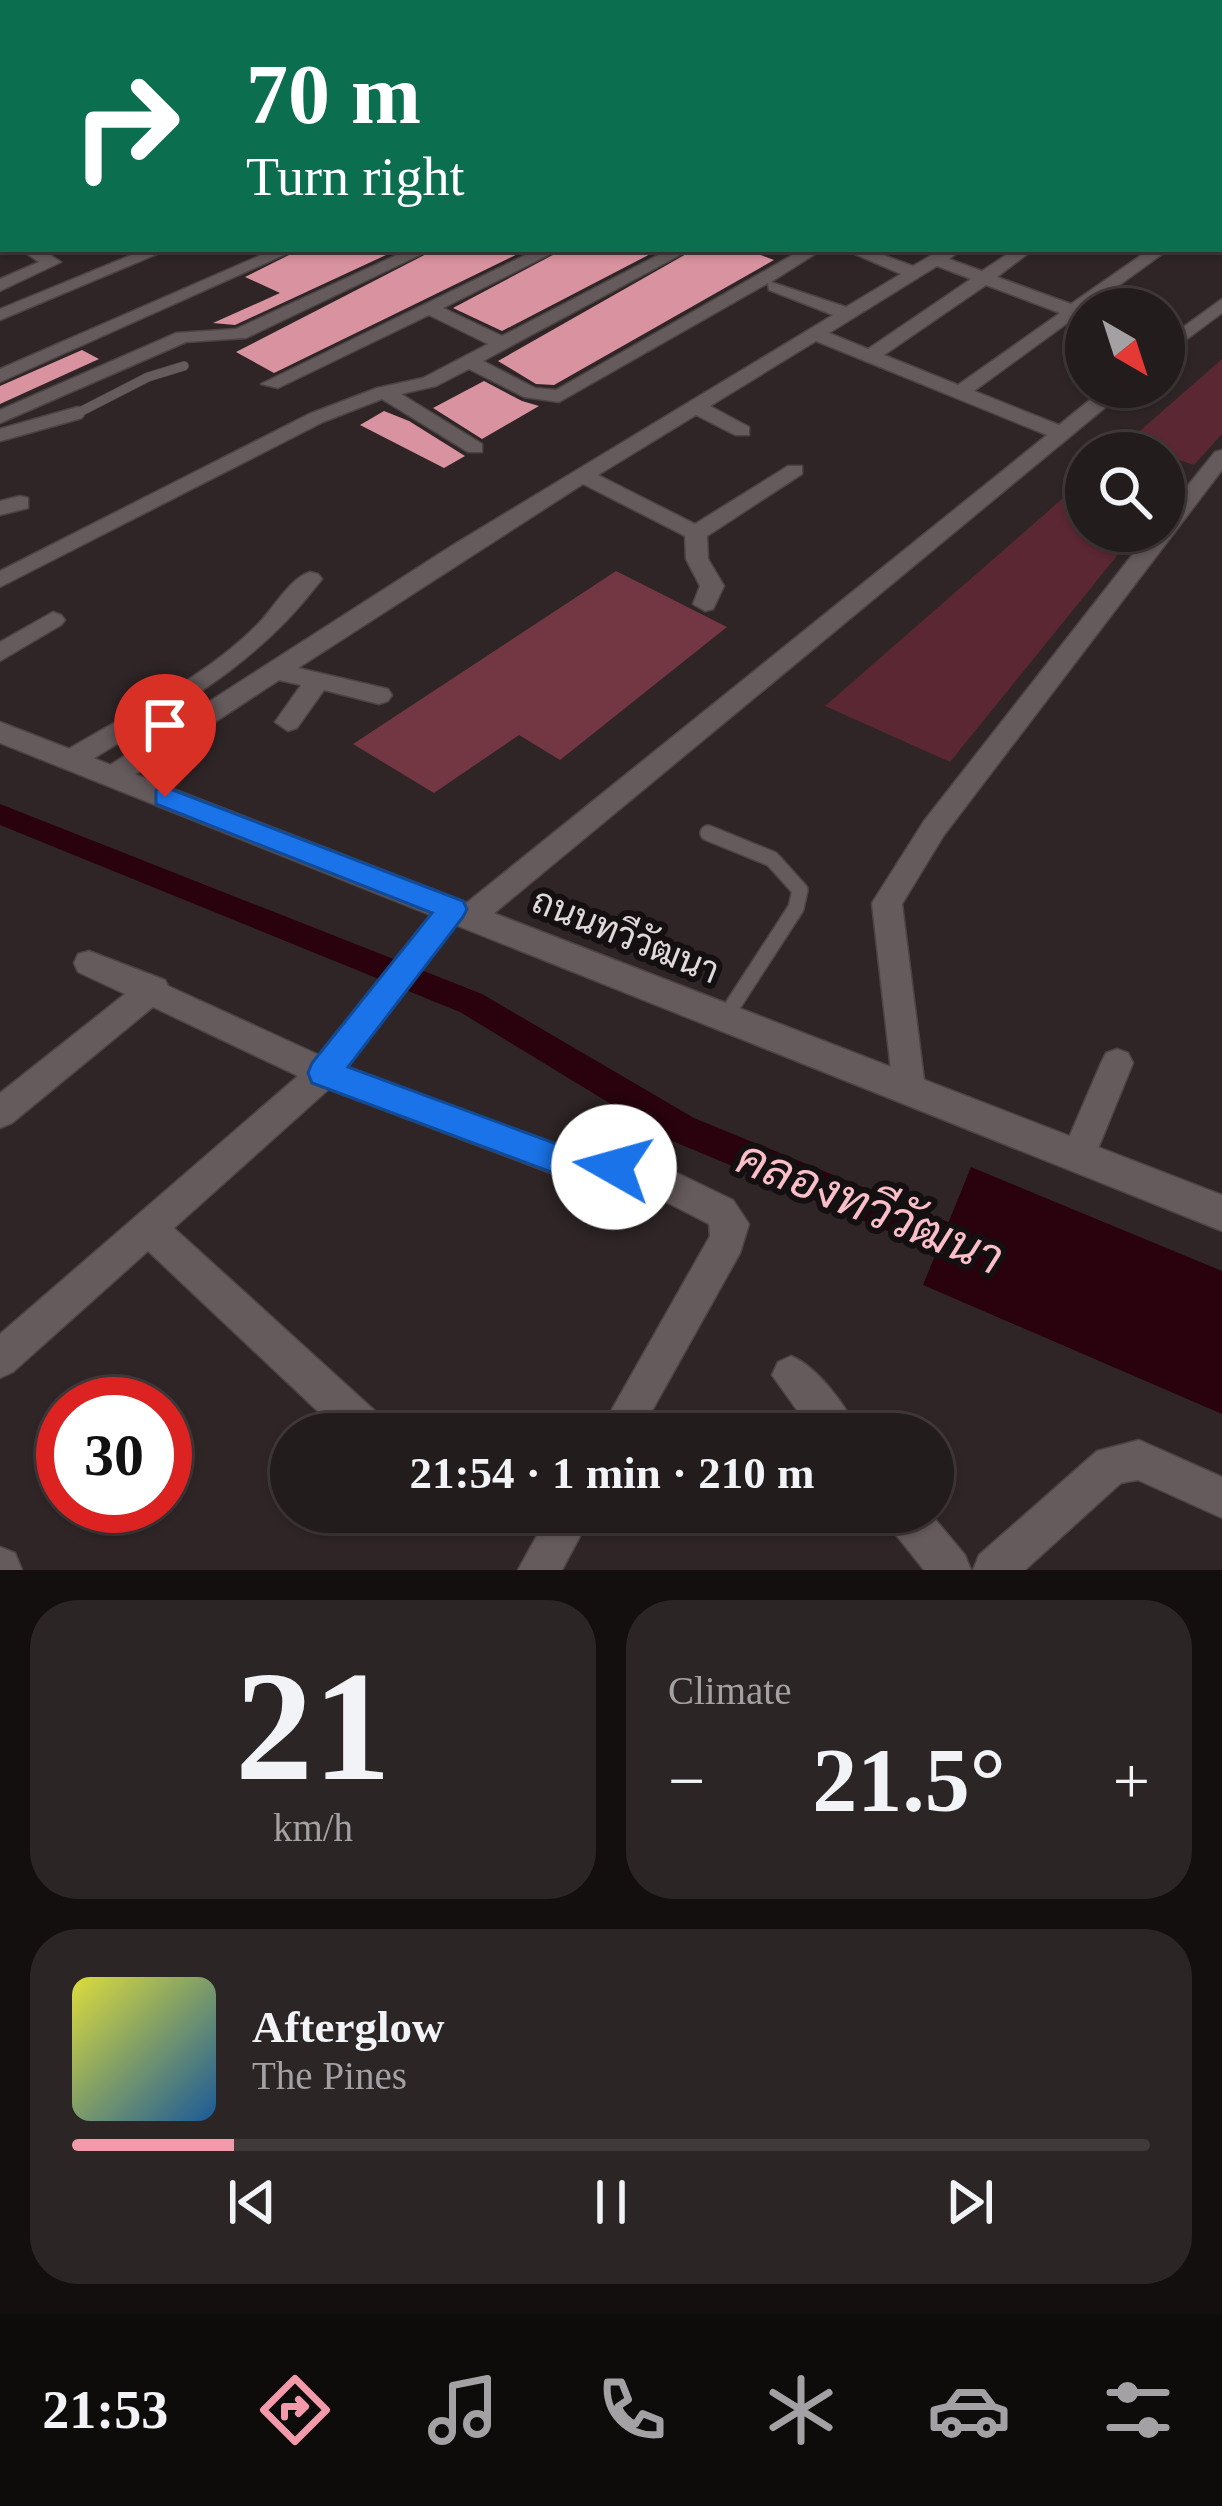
<!DOCTYPE html>
<meta charset="utf-8">
<style>
:root{--surface:#231c1c;--page:#2b2525;--text:#f1f3f6;--muted:#a3a1a3;--line:#403a3b;--accent:#f39aaa}
body{margin:0;font-family:"Times New Roman",Sarabun,serif;background:var(--page);color:var(--text);height:100vh;display:flex;flex-direction:column;font-size:45px;white-space:nowrap}
*{box-sizing:border-box;margin:0}
p{font-size:39px;color:var(--muted)}
.icon{flex:none;width:66px;height:66px;fill:none;stroke:currentColor;stroke-width:2;stroke-linecap:round;stroke-linejoin:round}
.map{position:relative;height:1570px;overflow:hidden}
.side{display:flex;flex-direction:column;gap:30px;padding:30px;background:#130f0f;flex:1}
.side>*{flex:none}
.banner{position:absolute;left:0px;top:0px;width:1224px;height:252px;box-shadow:0 3px 9px #0004,0 0 0 3px var(--line);background:#0b6e4f;color:#fff;overflow:hidden}
.needle{width:78px;rotate:141deg}
.fabs{position:absolute;left:1065px;top:288px;display:grid;gap:24px}
.fabs a{display:grid;place-items:center;width:120px;height:120px;border-radius:50%;background:var(--surface);box-shadow:0 3px 9px #0004,0 0 0 3px var(--line);font-size:60px}
.speed{position:absolute;left:36px;top:1377px;display:flex;gap:24px;font-size:60px;font-weight:700;text-align:center}
.speed>*{display:grid;place-content:center;width:156px;height:156px;border-radius:50%;background:var(--surface);box-shadow:0 3px 9px #0004,0 0 0 3px var(--line);line-height:1}
.speed .limit{border:18px solid #d22;background:#fff;color:#111}
.pin{position:absolute;display:grid;place-items:center;width:102px;height:102px;color:#fff;margin:-123px -51px;border-radius:50% 50% 50% 0;rotate:-45deg;box-shadow:0 0 12px #0007}
.pin .icon{rotate:45deg}
.me{position:absolute;width:132px;margin:-66px;rotate:277deg;stroke-linejoin:round;filter:drop-shadow(0 0 9px #0008)}
.turn{display:flex;align-items:center;gap:42px;height:252px;padding:0 48px;font-size:54px}
.turn .icon{width:156px;height:156px;stroke-width:2.5}
.turn b{display:block;font-size:84px;line-height:102px}
.big{font-size:90px;font-weight:700;line-height:1.1}
.side .tile{flex:1;display:flex;flex-direction:column;justify-content:center;gap:18px;min-width:0;padding:0 42px;border-radius:48px;background:var(--page)}
.side .dial{align-items:center;gap:0}
.dial b{font-size:156px;line-height:1}
.song{display:flex;align-items:center;gap:36px}
.cover{width:144px;height:144px;border-radius:18px;background:linear-gradient(135deg,hsl(60 70% 55%),hsl(210 70% 35%))}
.played{height:12px;border-radius:6px;background:linear-gradient(90deg,var(--accent) 15%,var(--line) 15%)}
.keys{display:flex;justify-content:space-around;direction:ltr}
.heat{display:flex;justify-content:space-between;align-items:center;font-size:66px;direction:ltr}
.side .tiles{flex:1;display:grid;gap:30px;grid-template-columns:1fr 1fr}
.tile:last-child{grid-column:span 2}
.trip{position:absolute;left:270px;top:1413px;width:684px;height:120px;border-radius:60px;background:var(--surface);box-shadow:0 3px 9px #0004,0 0 0 3px var(--line);font-weight:700;line-height:120px;text-align:center}
.dock{display:flex;height:192px;justify-content:space-around;align-items:center;background:#0e0b0b;color:var(--muted)}
.dock .icon{width:84px;height:84px}
.dock .active{color:var(--accent)}
.dock b{font-size:54px;color:var(--text)}
.map>svg:first-child{display:block}
.green{fill:#5a2733}
.forest{fill:#733643}
.water{fill:#2a020d}
.lines{fill:none;stroke-linecap:round;stroke-linejoin:round}
.canal{fill:#2a020d;fill-rule:evenodd}
.building{fill:#d9929f}
.lane-far3-casing{stroke:#4b4344;stroke-width:9}
.lane-far2-casing{stroke:#4b4344;stroke-width:10}
.lane-far1-casing{stroke:#4b4344;stroke-width:15}
.lane-casing{stroke:#4b4344;stroke-width:18}
.street-casing{stroke:#4b4344;stroke-width:3}
.secondary-casing{stroke:#4b4344;stroke-width:3}
.lane-far3{stroke:#655a5c;stroke-width:8}
.lane-far2{stroke:#655a5c;stroke-width:9}
.lane-far1{stroke:#655a5c;stroke-width:12}
.lane{stroke:#655a5c;stroke-width:15}
.street{fill:#655a5c;fill-rule:evenodd}
.secondary{fill:#655a5c;fill-rule:evenodd}
.route{fill:#1a73e8;stroke:#114b97;stroke-width:3}
.labels{text-anchor:middle;stroke-width:12;stroke-linejoin:round;paint-order:stroke}
.street-label{font-size:36px;fill:#e0d9da;stroke:#140f10}
.near-water-label{font-size:48px;font-style:italic;fill:#fabec8;stroke:#140f10}
</style>
<div class="map">
<svg width="1222" height="1570" viewBox="0 0 1222 1570">
<rect width="100%" height="100%" fill="#2f2526"/>
<!-- green -->
<path class="green" d="M1222,359V434L1194,465L1126,443Z
M1086,478V531H1137L950,762L825,706Z"/>
<!-- forest -->
<path class="forest" d="M616,571L727,627L560,760L519,735L434,793L353,744Z"/>
<!-- water -->
<path class="water" d="M971,1167L1222,1271V1414L923,1285Z"/>
<g class="lines">
<!-- canal -->
<path class="canal" d="M3,176V186L0,187V177Z
M0,804L482,994L694,1118L987,1238L992,1250L987,1262L974,1267L670,1140L460,1012L0,825Z"/>
</g>
<!-- building -->
<path class="building" d="M301,249H399L235,325L213,323L280,293L245,277Z
M436,249H528L274,373L236,352Z
M564,249H660L502,331L453,308Z
M695,249H745L774,260L554,385L536,384L498,361Z
M82,350L99,359L0,404V386Z
M484,381L522,401L539,406L482,439L433,408Z
M384,411L409,421L465,456L444,468L360,425Z"/>
<g class="lines">
<!-- lane-far3 casing -->
<g class="lane-far3-casing">
<path id="lane-far3" d="M226,0L235,3
M475,3L481,0"/>
</g>
<!-- lane-far2 casing -->
<g class="lane-far2-casing">
<path id="lane-far2" d="M72,416L148,377L184,366"/>
</g>
<!-- lane-far1 casing -->
<g class="lane-far1-casing">
<path id="lane-far1" d="M0,435L78,413"/>
</g>
<!-- lane casing -->
<g class="lane-casing">
<path id="lane" d="M708,833L772,859L800,890L796,908L726,1016"/>
</g>
<!-- street casing -->
<g class="street-casing">
<path id="street" d="M1120,0H1137L1139,3H1123Z
M0,93L3,94V102H0Z
M1221,162H1222V172H1221Z
M1222,200V211H1221V200Z
M0,237L3,238V248L0,247Z
M20,249H41L61,262L0,291V279L39,262Z
M146,249H169L0,320V309Z
M275,249H297L0,382V369Z
M410,249H432L246,338L186,342L0,423V410L176,333L236,329Z
M538,249H560L443,308L502,336L670,249H691L483,361L535,388L556,390L803,249H823L771,282L846,307L901,274L843,249H867L913,266L942,249H962L949,259L982,271L1015,249H1034L997,277L1071,304L1150,249H1169L974,391L1059,425L1106,387H1128L1125,391L481,924L471,928L459,921L347,1067L554,1144L644,1157L733,1200L749,1224L740,1253L639,1434H598L710,1236L709,1224L639,1188L554,1174L329,1089L174,1228L385,1420L391,1434H342L148,1251L13,1372L0,1378V1334L298,1076L153,1007L12,1123L0,1128V1093L125,994L78,972L74,963L78,954L89,951L165,980L168,986L319,1055L442,901L452,898L464,905L1047,435L816,341L710,406L749,427V435H735L696,415L598,475L695,524L788,466H802V474L707,536L708,559L724,586L713,609L705,611L693,604L700,586L686,559L685,536L583,484L298,668L388,689L392,695L388,701L379,704L324,690L297,728L288,731L275,722L301,685L279,680L122,783H104L100,776L104,769L453,545L833,315L769,290L768,283L559,402L524,397L469,369L436,386L401,394L482,444V452H468L382,399L323,422L0,587V571L309,414L377,388L423,378L488,344L429,315L278,388L261,384ZM937,266L971,279L868,349L829,333ZM986,285L1060,313L958,385L884,355Z
M1222,299V313L1164,356V341Z
M1222,450V470L944,835L902,904L925,1088L921,1098L909,1102L897,1098L893,1088L872,903L924,821L1151,531H1164V515L1215,452Z
M20,496L28,498V508L0,515V501Z
M310,572L318,574L322,579L318,584C251,671 171,709 80,767H62L58,760L62,753C128,713 203,680 258,624C273,609 290,578 310,572Z
M53,612L61,615L65,620L61,625L0,661V642Z
M1117,1049L1128,1053L1133,1063L1095,1156L1090,1167L1078,1171L1066,1167L1061,1156L1101,1063L1106,1053Z
M791,1356C818,1367 848,1408 859,1434H814L772,1375L778,1362Z
M1139,1440L1222,1477V1518L1138,1480L1121,1483L1025,1570H973L979,1555L1097,1451Z
M550,1512H593L562,1570H518Z
M883,1512H929L965,1555L971,1570H924L889,1526Z
M0,1547L15,1553L22,1570H0Z"/>
</g>
<!-- secondary casing -->
<g class="secondary-casing">
<path id="secondary" d="M991,0H1012L1014,3H993Z
M1045,0H1067L1069,3H1047Z
M1221,67H1222V77H1221Z
M0,722L1222,1195V1231L0,743Z"/>
</g>
<!-- lane-far3 -->
<use href="#lane-far3" class="lane-far3"/>
<!-- lane-far2 -->
<use href="#lane-far2" class="lane-far2"/>
<!-- lane-far1 -->
<use href="#lane-far1" class="lane-far1"/>
<!-- lane -->
<use href="#lane" class="lane"/>
<!-- street -->
<use href="#street" class="street"/>
<!-- secondary -->
<use href="#secondary" class="secondary"/>
</g>
<!-- route -->
<path class="route" d="M165,787L463,901L467,909L463,917L348,1067L554,1143L627,1156L632,1167L627,1178L578,1182L312,1083L308,1073L312,1063L432,913L156,804V790Z"/>
<g class="labels">
<!-- street labels -->
<g class="street-label">
<text transform="translate(626 935) rotate(22)" y="13">ถนนทวีวัฒนา</text>
</g>
<!-- near-water labels -->
<g class="near-water-label">
<text transform="translate(870 1207) rotate(22)" y="17">คลองทวีวัฒนา</text>
</g>
</g>
</svg>
<div class="fabs">
<a><svg class="needle" viewBox="-14 -14 28 28"><path d="M0-13l5 13h-10z" fill="#e53935"/><path d="M0 13l5-13h-10z" fill="#a3a1a3"/></svg></a>
<a><svg class="icon" aria-label="search" viewBox="0 0 24 24"><circle cx="10" cy="10" r="6"/><path d="M15 15l6 6"/></svg></a>
</div>
<div class="speed"><div class="limit">30</div></div>
<div class="pin" style="left:165px;top:797px;background:#d93025"><svg class="icon" aria-label="arrive" viewBox="0 0 24 24"><path d="M6 21V4h12l-3 4 3 4H6"/></svg></div>
<svg class="me" style="left:614px;top:1167px" viewBox="-20 -20 40 40"><circle r="19" fill="#fff"/><path d="M0-13L10 11 0 6-10 11z" fill="#1a73e8"/></svg>
<div class="trip">21:54 · 1 min · 210 m</div>
<div class="banner">
<div class="turn"><svg class="icon" aria-label="right" viewBox="0 0 24 24"><path d="M7 20v-9h11M14 6l5 5-5 5"/></svg><div><b>70 m</b>Turn right</div></div>
</div>
</div>
<section class="side">
<div class="tiles">
<div class="tile dial"><b>21</b><p>km/h</p></div>
<div class="tile"><p>Climate</p>
<div class="heat"><a>−</a><b class="big">21.5°</b><a>+</a></div>
</div>
<div class="tile">
<div class="song"><i class="cover"></i><div><b>Afterglow</b><p>The Pines</p></div></div>
<div class="played"></div>
<div class="keys"><svg class="icon" aria-label="previous" viewBox="0 0 24 24"><path d="M18 5L8 12l10 7zM5 5v14"/></svg><svg class="icon" aria-label="pause" viewBox="0 0 24 24"><path d="M8 5v14M16 5v14"/></svg><svg class="icon" aria-label="next" viewBox="0 0 24 24"><path d="M6 5l10 7-10 7zM19 5v14"/></svg></div>
</div>
</div>
</section>
<nav class="dock">
<b>21:53</b>
<svg class="icon active" aria-label="directions" viewBox="0 0 24 24"><path d="M12 3l9 9-9 9-9-9zM9 14v-3h6M13 9l2 2-2 2"/></svg>
<svg class="icon" aria-label="music" viewBox="0 0 24 24"><path d="M9 18V5l10-2v13"/><circle cx="6" cy="18" r="3"/><circle cx="16" cy="16" r="3"/></svg>
<svg class="icon" aria-label="phone" viewBox="0 0 24 24"><path d="M5 4h4l2 5-3 2q2 4 5 5l2-3 5 2v4C11 20 4 13 5 4z"/></svg>
<svg class="icon" aria-label="climate" viewBox="0 0 24 24"><path d="M12 3v18M4 7l16 10M4 17L20 7"/></svg>
<svg class="icon" aria-label="car" viewBox="0 0 24 24"><path d="M5 17H2v-5l4-1 3-4h7l3 4 3 1v5h-3M9 17h6M6 11h13"/><circle cx="7" cy="17" r="2"/><circle cx="17" cy="17" r="2"/></svg>
<svg class="icon" aria-label="filters" viewBox="0 0 24 24"><path d="M4 7h16M4 17h16"/><circle cx="9" cy="7" r="2"/><circle cx="15" cy="17" r="2"/></svg>
</nav>
